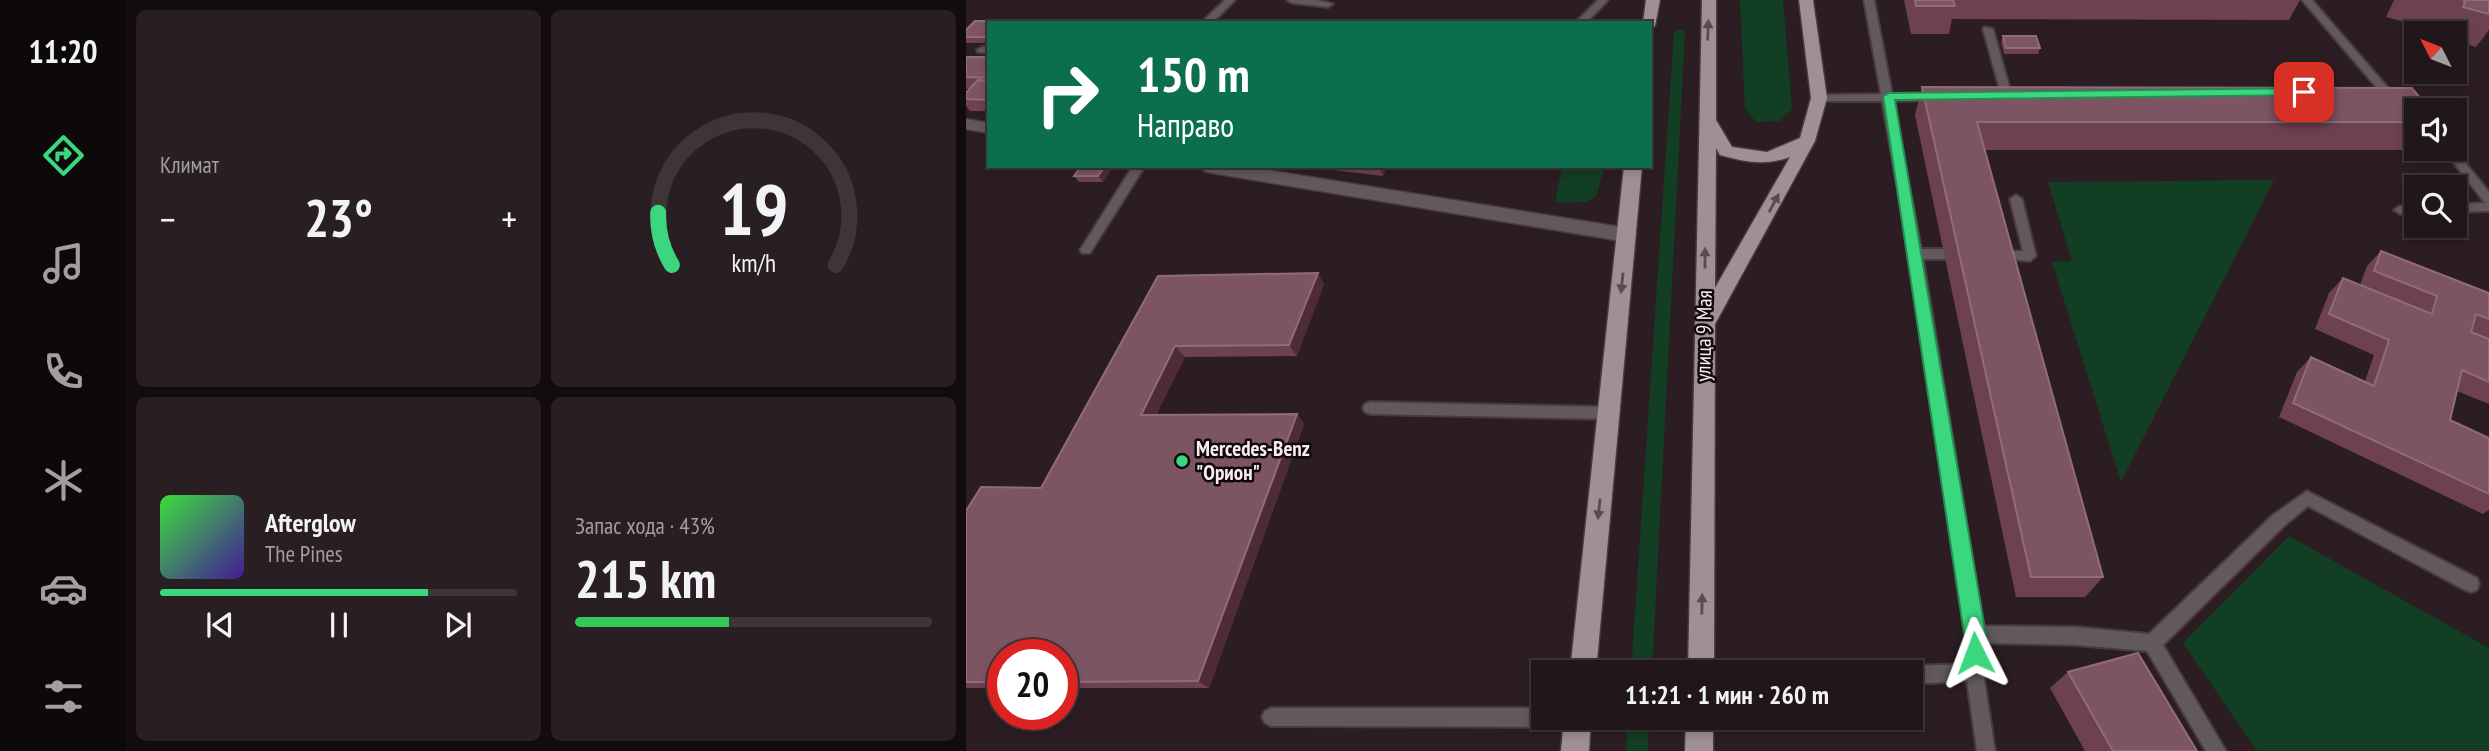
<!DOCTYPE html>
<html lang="ru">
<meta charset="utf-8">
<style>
:root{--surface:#21161a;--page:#291f23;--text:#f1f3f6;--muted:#a29fa2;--line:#3e3539;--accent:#3ad77f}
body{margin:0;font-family:"PT Sans Narrow",sans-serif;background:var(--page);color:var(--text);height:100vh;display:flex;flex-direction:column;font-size:26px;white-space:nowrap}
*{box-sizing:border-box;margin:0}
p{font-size:23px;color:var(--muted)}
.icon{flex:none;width:38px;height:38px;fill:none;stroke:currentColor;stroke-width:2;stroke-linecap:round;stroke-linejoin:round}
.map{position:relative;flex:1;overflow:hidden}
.panel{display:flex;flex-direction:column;gap:10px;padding:10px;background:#120c0e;width:840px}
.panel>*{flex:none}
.guide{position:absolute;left:21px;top:21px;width:665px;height:147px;border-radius:0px;box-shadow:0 4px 10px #0003,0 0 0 2px var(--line);background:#0b6e4f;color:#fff;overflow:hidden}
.needle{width:46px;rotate:312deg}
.controls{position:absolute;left:1438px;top:21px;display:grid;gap:14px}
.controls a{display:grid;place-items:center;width:63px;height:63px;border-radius:0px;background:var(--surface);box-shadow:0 4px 10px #0003,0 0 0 2px var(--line);font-size:35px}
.speed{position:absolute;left:21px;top:639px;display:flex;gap:14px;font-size:35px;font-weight:700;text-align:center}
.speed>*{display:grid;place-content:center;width:91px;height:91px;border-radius:50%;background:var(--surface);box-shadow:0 4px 10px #0003,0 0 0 2px var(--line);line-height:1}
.speed .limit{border:10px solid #d22;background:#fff;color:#111}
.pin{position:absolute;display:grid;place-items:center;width:60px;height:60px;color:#fff;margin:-30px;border-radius:14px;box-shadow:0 4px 10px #0006}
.me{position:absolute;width:77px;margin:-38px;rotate:357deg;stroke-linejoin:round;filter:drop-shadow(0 0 5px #0008)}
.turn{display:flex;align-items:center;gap:24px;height:147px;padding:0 35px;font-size:32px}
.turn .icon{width:91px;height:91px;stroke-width:2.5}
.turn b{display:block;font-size:49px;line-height:60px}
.big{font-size:52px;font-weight:700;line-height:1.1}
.panel .card{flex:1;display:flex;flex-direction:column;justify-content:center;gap:10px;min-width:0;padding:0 24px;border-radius:10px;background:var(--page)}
.panel .dial{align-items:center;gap:0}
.dial svg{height:182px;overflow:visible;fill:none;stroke:var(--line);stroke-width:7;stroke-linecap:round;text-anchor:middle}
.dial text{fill:var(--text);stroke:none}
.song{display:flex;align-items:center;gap:21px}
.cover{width:84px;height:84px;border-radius:10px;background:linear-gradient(135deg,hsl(120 70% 55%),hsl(260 70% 35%))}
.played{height:7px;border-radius:4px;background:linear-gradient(90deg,var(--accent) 75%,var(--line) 75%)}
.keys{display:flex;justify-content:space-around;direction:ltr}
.heat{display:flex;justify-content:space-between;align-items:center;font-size:38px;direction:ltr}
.charge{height:10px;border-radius:5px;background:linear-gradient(90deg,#34c759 43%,var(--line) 0)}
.panel .tiles{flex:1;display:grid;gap:10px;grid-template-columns:repeat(2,1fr)}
.trip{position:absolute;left:565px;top:660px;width:392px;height:70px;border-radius:0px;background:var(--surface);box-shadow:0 4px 10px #0003,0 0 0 2px var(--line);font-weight:700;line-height:70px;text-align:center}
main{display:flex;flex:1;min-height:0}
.dock{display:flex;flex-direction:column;width:126px;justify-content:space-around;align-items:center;background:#0d090a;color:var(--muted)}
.dock .icon{width:49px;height:49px}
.dock .selected{color:var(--accent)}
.dock b{font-size:32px;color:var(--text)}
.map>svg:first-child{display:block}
.green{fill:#123e23}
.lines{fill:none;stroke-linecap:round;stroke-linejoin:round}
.lane-casing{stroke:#493a3f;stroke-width:4}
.street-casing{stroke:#493a3f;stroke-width:3}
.primary-casing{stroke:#493a3f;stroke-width:3}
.lane{fill:#61595b;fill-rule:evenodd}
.street{fill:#61595b;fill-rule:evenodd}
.primary{fill:#a08f94;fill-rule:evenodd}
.wall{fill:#6e4151}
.shaded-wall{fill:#4e2b37}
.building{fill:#7d5462;stroke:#906c79;stroke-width:2}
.oneway{fill:#584c50}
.route{fill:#3ad77f;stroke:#268c53;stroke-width:2}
.poi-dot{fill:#3ad77f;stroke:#10090b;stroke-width:2.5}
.labels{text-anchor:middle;stroke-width:5;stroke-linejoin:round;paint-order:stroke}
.street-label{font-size:21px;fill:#f8eef1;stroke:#10090b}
.poi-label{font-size:21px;font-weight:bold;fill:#f8eef1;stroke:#10090b;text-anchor:start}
</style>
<main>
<nav class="dock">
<b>11:20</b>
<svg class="icon selected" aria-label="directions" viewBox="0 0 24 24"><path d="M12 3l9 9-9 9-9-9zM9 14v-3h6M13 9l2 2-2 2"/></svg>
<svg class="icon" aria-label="music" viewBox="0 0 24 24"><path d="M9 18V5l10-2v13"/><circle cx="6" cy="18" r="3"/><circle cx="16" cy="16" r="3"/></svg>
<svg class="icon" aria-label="phone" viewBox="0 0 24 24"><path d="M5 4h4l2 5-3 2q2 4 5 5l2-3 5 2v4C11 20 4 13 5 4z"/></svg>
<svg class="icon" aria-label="climate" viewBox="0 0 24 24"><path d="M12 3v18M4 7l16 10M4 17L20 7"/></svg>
<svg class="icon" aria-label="car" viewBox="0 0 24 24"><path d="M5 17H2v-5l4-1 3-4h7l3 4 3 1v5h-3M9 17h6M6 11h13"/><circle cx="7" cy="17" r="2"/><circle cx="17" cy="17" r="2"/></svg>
<svg class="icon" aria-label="filters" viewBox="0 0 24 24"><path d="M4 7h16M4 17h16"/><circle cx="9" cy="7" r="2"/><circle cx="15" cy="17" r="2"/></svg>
</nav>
<section class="panel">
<div class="tiles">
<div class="card"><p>Климат</p>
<div class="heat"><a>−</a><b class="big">23°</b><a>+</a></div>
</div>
<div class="card dial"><svg viewBox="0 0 100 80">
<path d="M14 69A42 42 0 1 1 86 69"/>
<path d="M14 69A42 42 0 0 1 8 46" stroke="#3ad77f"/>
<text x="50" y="56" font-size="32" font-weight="700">19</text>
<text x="50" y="72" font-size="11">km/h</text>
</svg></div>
<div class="card">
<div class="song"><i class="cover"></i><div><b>Afterglow</b><p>The Pines</p></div></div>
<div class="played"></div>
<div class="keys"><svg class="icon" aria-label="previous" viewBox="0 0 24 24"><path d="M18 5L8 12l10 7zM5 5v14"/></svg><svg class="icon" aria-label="pause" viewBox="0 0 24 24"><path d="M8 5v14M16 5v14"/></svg><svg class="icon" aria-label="next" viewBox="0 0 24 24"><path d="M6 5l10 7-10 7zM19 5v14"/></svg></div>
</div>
<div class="card"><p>Запас хода · 43%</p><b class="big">215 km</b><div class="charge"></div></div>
</div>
</section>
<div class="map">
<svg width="1523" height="751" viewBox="0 0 1523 751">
<rect width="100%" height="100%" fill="#2c1d22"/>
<!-- green -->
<path class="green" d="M774,0H817L826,109L814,121L790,122L779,109Z
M714,29L719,31L686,672H665L708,32Z
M596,166H639L630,197L619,202L589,203Z
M1308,180L1155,482L1086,262L1106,261L1082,182Z
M1323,536L1523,648V751H1291L1217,643Z
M662,718H683L682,751H660Z"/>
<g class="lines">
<!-- lane casing -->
<g class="lane-casing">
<path id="lane" d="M259,0H269L246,23H235Z
M321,0H351L367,4L362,7L326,3Z
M632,0H642L620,23H609Z
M898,0H908L926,94H971L976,97L971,100L927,101L955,249H979L985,254L979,259H957L1017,626L1110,627L1183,634L1307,515L1341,491L1511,578L1513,584L1511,590L1505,592L1499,590L1342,506L1319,525L1197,645L1260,751H1240L1181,651L1110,645L1018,643L1017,672L1029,751H1011L1001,681L945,684V672H937L939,669L945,666L1000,664L1001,634L944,254L916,101H853L848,98L853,95L915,94Z
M1336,0H1346L1423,89V93H1400V89L1411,88Z
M1019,27L1027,29L1046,97L1045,99L1041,100L1036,97L1017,29Z
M16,47H23V53L12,52L11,50Z
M1477,149H1488L1523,192V211L1489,212V204L1519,203Z
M167,166H179L124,253H116L114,250L116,247Z
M1050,195L1056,199L1070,256L1064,261L1026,258L1024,255L1026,252L1057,251L1044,199Z
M1451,205V213L1434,214L1428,210L1434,206Z
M404,402L643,407L648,409L650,413L648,417L643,419L404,414L399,412L397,408L399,404Z
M305,708H578V718H621L618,724L612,727L305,726L299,723L296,717L299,711Z"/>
</g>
<!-- street casing -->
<g class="street-casing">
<path id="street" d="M0,119L23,123V133L0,129Z
M232,166H276L661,228L670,235L661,242L240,172Z"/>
</g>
<!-- primary casing -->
<g class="primary-casing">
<path id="primary" d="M680,0H694L689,26L677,23Z
M736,0H750V120L766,147L801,152L834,138L845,98L833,0H847L861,98L849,141L749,324L748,672H722ZM750,148L754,155C779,162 799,166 824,157L749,288Z
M658,166H676L630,672H604Z
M598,718H625L623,751H595Z
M720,718H747V751H719Z"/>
</g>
<!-- lane -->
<use href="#lane" class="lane"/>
<!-- street -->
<use href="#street" class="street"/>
<!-- primary -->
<use href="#primary" class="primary"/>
</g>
<!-- wall -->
<path class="wall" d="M938,0H1334L1323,20L986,19L983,34H945Z
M1428,0H1523V30L1510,47L1489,41V33H1476L1477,30L1441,19L1439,22L1420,17Z
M9,21L210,22V23H23V43H0V30Z
M1037,36L1074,48L1072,54H1038L1035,42Z
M0,57H23V111H4L0,106V93L4,89H0Z
M956,87L1451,110L1452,149L1450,150H1019L1137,577L1119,597H1050L949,115Z
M115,166H147L137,182H113L108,176Z
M341,166H421L417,176L342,167Z
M1415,251L1523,293V404L1491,391L1484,420L1523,438V510L1517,514L1313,417L1331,372L1345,357L1399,381L1408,355L1349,329L1363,293L1377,278L1394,285L1401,266Z
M192,276L358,284L331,356L219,357L190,415L331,414L338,424L243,688H96V654H37V688H0V511L75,488Z
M1102,672L1231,751H1119L1084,688Z"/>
<!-- shaded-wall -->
<path class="shaded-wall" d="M139,166H147L137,182L132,176Z
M413,166H421L417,176Z
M352,273L358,284L331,356L323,345Z
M209,346L219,357L185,425L175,415Z
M331,414L338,424L243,688L232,681Z"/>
<!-- building -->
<path class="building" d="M949,0H987L989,6H950Z
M1497,0H1523V14L1497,7L1499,1Z
M9,21L210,22L23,23V37H0V30Z
M1037,36H1070L1074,48H1040Z
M0,57H23V78L0,77Z
M12,80L23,81V100L0,99V93Z
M956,87L1446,88L1464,110H1451V122H1011L1137,577H1065Z
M115,166H139L132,176H108Z
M1415,251L1523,293V319L1510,314L1505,332L1523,339V382L1496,370L1484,420L1523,438V494L1327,403L1345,357L1408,386L1423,340L1363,314L1377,278L1466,314L1471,296L1408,271Z
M352,273L323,345L209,346L175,415L331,414L232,681L96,682V654H37V682H0V511L15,487L75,488L192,276Z
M1172,653L1231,751H1147L1102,672Z"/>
<!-- one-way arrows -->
<defs><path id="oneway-solid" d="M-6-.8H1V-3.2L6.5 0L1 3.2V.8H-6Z" transform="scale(1.75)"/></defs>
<g class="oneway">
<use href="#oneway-solid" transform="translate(742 30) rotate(-88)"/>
<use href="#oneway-solid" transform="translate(808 203) rotate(-62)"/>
<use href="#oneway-solid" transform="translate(739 258) rotate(-90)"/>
<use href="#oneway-solid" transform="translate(656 283) rotate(96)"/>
<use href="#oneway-solid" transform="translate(633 509) rotate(96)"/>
<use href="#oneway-solid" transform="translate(736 604) rotate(-89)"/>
</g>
<!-- route -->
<path class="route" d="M1338,88L1344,92L1342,95L929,100L1020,635L1016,660L1009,663L1002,660L917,96L923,93Z"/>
<!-- markers -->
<circle class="poi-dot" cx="216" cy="461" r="7"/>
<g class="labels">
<!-- street labels -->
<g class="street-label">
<text transform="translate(738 336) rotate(-89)" y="7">улица 9 Мая</text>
</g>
<!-- poi labels -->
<g class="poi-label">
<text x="230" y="456">Mercedes-Benz<tspan x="230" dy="24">"Орион"</tspan></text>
</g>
</g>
</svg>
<div class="controls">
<a><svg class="needle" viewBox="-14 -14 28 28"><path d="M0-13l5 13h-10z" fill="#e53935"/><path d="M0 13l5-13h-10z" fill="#a29fa2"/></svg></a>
<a><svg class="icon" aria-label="sound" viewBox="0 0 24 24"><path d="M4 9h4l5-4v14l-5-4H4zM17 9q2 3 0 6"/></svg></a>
<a><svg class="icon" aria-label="search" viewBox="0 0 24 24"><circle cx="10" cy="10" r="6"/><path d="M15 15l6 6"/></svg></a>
</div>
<div class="speed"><div class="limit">20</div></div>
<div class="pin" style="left:1338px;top:92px;background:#d93025"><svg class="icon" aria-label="arrive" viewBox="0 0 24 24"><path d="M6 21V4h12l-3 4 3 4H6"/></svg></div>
<svg class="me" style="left:1009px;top:653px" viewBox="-20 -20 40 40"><path d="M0-17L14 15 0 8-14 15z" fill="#3ad77f" stroke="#fff" stroke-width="4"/></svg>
<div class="trip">11:21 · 1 мин · 260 m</div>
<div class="guide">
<div class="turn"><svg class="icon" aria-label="right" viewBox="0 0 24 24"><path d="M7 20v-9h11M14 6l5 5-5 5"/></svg><div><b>150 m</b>Направо</div></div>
</div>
</div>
</main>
